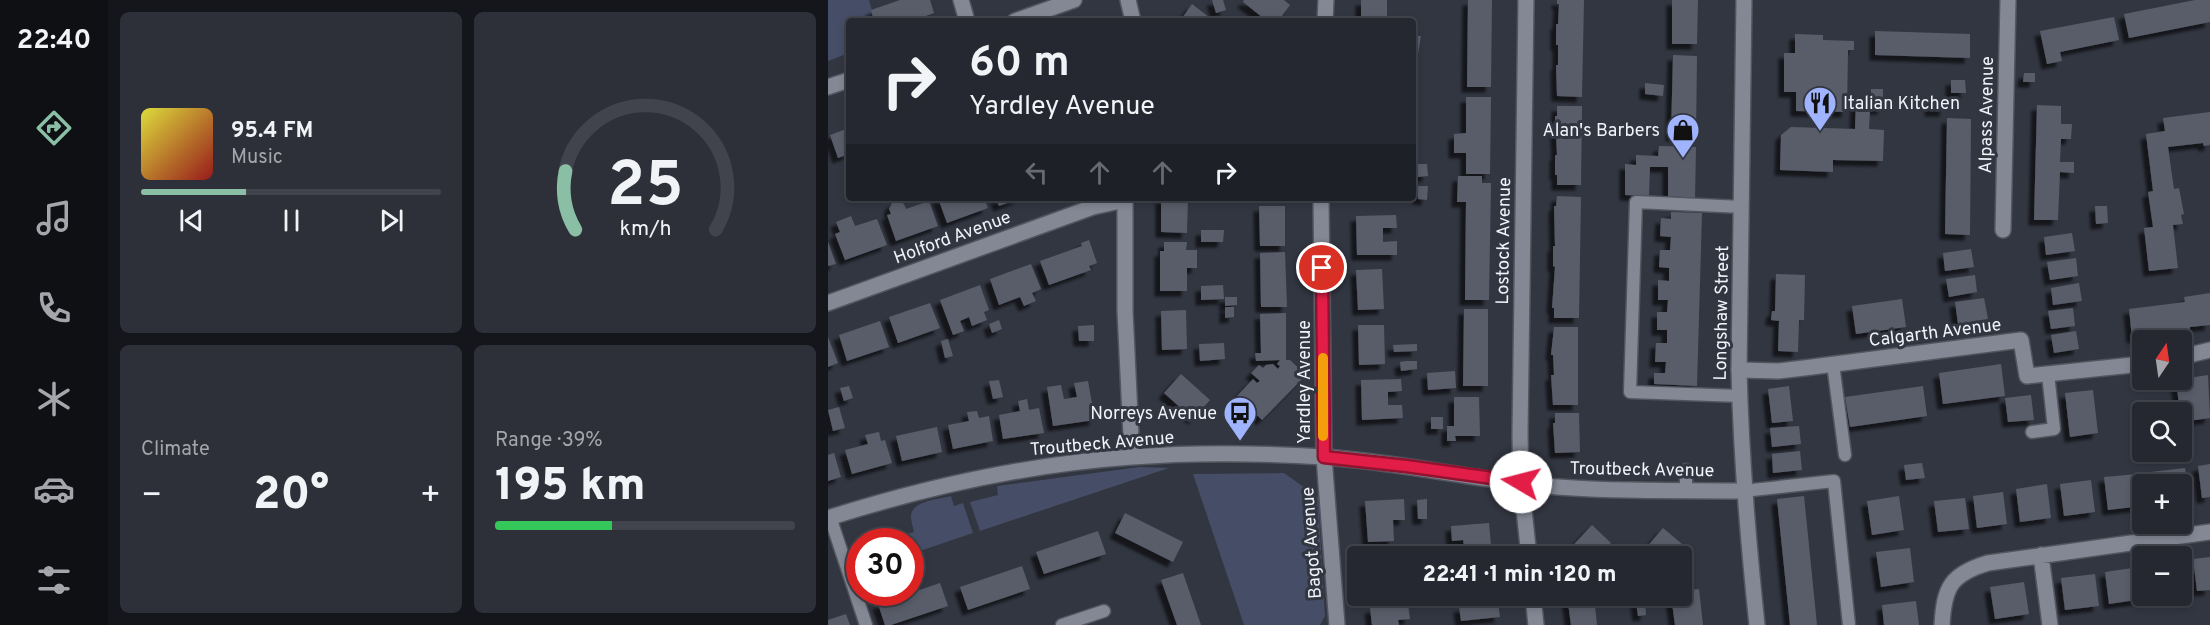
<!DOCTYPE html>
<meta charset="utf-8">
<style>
:root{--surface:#262831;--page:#2e3039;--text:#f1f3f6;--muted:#a4a6ab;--line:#42444d;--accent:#8abfa5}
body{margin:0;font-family:Overpass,sans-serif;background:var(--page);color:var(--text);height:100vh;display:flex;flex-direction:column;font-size:22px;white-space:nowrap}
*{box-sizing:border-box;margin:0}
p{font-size:20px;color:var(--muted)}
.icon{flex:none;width:33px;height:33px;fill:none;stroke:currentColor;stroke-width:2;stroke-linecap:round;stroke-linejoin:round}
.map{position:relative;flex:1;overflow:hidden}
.side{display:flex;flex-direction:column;gap:12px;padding:12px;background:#15161b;width:720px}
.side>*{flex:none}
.top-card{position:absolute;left:18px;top:18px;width:570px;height:183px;border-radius:6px;box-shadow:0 3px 9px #0003,0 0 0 2px var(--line);background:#262831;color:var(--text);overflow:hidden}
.needle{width:39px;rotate:13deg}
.fabs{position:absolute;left:1304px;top:330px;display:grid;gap:12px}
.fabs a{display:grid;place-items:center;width:60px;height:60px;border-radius:6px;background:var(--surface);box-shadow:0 3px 9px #0003,0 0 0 2px var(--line);font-size:30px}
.speed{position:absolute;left:18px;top:528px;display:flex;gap:12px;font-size:30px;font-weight:700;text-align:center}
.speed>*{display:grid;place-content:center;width:78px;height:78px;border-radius:50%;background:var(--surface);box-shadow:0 3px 9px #0003,0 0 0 2px var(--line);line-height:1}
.speed .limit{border:9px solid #d22;background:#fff;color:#111}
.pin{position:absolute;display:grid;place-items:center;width:51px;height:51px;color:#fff;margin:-26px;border:3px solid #fff;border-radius:50%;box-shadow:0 2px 6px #0007}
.me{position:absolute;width:66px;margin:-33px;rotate:278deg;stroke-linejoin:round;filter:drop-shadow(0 0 4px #0008)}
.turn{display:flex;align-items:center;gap:21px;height:126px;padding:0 24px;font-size:27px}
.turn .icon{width:78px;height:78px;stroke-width:2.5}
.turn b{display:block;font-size:42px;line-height:51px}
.lanes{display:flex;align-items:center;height:57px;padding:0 24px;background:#0003;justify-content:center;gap:30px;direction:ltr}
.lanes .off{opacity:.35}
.big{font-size:45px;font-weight:800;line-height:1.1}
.side .widget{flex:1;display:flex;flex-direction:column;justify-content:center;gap:9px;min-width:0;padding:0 21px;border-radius:9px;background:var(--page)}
.side .dial{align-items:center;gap:0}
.dial svg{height:156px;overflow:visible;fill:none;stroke:var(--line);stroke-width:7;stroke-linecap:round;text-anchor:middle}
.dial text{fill:var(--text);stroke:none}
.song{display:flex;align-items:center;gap:18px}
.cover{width:72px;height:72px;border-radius:9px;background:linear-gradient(135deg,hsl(60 70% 55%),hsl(0 70% 35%))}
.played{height:6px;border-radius:3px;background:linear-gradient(90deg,var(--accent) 35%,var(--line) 35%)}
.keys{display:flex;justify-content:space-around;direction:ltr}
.heat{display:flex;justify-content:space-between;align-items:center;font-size:33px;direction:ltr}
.charge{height:9px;border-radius:4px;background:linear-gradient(90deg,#34c759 39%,var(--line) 0)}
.side .tiles{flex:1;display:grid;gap:12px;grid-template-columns:repeat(2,1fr)}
.trip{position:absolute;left:519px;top:546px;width:345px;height:60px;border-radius:6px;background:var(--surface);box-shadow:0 3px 9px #0003,0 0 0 2px var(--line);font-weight:800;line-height:60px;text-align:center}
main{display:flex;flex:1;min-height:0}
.menu{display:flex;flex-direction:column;width:108px;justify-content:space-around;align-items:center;background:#0f1014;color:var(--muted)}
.menu .icon{width:42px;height:42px}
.menu .active{color:var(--accent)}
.menu b{font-size:27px;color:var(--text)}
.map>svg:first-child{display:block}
.green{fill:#464d66}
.building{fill:#595d69;filter:url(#shadow)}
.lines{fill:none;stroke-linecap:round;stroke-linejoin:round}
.lane-casing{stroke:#52555e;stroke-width:15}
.street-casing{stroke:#52555e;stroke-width:18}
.secondary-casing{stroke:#52555e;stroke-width:18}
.lane{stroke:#848895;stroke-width:12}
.street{stroke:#848895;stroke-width:15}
.secondary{stroke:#848895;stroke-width:15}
.route-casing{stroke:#92132f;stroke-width:15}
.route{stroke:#e11d48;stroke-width:10}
.slow{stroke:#f59e0b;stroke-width:10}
.labels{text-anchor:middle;stroke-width:6;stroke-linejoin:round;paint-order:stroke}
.poi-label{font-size:18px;fill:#f1f3fa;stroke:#323641;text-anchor:end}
.street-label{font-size:18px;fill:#f1f3fa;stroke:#323641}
</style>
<main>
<nav class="menu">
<b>22:40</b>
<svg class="icon active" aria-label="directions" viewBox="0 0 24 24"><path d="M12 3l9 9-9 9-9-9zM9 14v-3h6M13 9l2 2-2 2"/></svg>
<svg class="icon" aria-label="music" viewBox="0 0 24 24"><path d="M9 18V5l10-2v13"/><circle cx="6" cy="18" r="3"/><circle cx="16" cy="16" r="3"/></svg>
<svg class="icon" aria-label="phone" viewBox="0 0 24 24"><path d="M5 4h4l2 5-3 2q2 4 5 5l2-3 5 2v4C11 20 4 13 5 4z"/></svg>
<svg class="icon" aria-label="climate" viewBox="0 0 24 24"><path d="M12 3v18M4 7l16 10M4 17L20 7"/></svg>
<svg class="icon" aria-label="car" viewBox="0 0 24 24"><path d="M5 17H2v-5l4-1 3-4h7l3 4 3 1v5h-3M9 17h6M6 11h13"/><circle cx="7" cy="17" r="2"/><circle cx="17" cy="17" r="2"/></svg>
<svg class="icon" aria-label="filters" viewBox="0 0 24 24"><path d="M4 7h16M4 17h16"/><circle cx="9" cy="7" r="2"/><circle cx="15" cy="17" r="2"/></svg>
</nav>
<section class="side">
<div class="tiles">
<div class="widget">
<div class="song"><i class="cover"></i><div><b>95.4 FM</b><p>Music</p></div></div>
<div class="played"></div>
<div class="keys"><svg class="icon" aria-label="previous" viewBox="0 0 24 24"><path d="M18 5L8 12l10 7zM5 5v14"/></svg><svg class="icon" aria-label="pause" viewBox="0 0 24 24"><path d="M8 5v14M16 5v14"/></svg><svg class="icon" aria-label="next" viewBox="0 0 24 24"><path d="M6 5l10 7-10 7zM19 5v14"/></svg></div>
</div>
<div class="widget dial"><svg viewBox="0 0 100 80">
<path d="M14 69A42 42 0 1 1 86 69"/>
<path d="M14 69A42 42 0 0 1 9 39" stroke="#8abfa5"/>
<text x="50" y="56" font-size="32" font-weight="700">25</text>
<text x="50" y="72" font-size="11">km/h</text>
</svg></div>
<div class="widget"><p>Climate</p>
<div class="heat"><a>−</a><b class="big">20°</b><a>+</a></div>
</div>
<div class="widget"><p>Range · 39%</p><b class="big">195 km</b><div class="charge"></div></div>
</div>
</section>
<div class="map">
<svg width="1382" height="625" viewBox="0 0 1382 625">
<defs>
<filter id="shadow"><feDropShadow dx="-5.5" dy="5.5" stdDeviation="1.5" flood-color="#0009"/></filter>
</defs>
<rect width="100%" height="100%" fill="#323641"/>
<!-- green -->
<path class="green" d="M0,0H41L47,21H21V53L0,61Z
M311,467L341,468L152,531L142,502L170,495L169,486Z
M456,473L490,497L497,616L492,625H416L365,474Z
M123,496L126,506L135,503L145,533L83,554L82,542L51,541L86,532C85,527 83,522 83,517C82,501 112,499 123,496Z"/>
<!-- building -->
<path class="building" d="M72,0H102L106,13L84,21H46L43,10Z
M384,0H395L398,10L388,13Z
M416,0H456L462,5L450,21H439L415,2Z
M533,0H559V21H533Z
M640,0H664L663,87H639Z
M729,0H756L754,97L729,96L728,65H730V45H728V24H730L731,4H729Z
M844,0H870L869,44H844Z
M1367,0H1382V22L1301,38L1296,14Z
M364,4L386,21H352Z
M1286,17L1291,40L1232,52L1234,61L1219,64L1212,31Z
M1047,31L1142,34V58L1047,55Z
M967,34L995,35V40L1026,41V50H1020L1019,112L968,111V92H956V53H967Z
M585,36H593L589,60L585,59Z
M845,55L869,56L868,136H843Z
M1196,73H1207V82H1195Z
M1123,80H1137L1138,93H1123Z
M817,83L836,85L835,96L817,94Z
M1043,89H1055V109H1042L1041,129L1056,130L1055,161L1005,160V172L952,170L953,135L963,127L1027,129L1028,101L1043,102Z
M638,97H663L662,174H638V153H626V134L638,133Z
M1103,98H1118L1117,111H1102Z
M1209,105L1233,106V124H1244L1243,139H1233L1232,162H1246V173L1232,172L1230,220H1206Z
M729,106H754L753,185H729V175H727V155H729L727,116H729Z
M1382,112V145L1376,146L1375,143L1340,147L1346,189L1351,188L1356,214L1353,215L1355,224L1345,225L1350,268L1321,271L1316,228L1325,227L1320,192L1325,191L1318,134L1337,131L1335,118Z
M1119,118L1143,119L1142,235L1117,234Z
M21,128V154L10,158L2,135Z
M831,146L868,147L867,198L840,197V167H822L821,196L797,195V164L808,165V155L830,156Z
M590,164H599L600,176L590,177Z
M630,176H654V183H663L661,300H637L638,202H629Z
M590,186H600L599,200L590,199Z
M729,196L753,197L751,318H726V308H724L727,267L725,266V246H727L726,206H728Z
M110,198H156L160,208L119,223Z
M168,198H193L171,206Z
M333,198H360L359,233L333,232Z
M71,201L76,204L78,209L101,201L110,226L68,241L59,215L63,214L61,209L64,203Z
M431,206H457V246H432Z
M1267,206H1279L1280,223L1268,224Z
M843,212L874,213L869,386L826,384V373H837L838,362H827L828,343H839V330H829V312H839L840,300H830V280L841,281V268L831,267L832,250H842L843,237L832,236L833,218L843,219Z
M568,215L569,228H555V242L569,241V255H529L528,216Z
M23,216L27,226L49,219L59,245L17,260L7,234L12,232L8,222Z
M373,230H396L395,242H373Z
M1244,233L1247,251L1218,255L1216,237Z
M261,240L269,263L261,266L263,270L221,285L212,261L254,246L253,243Z
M0,242L8,264L0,266Z
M336,242H359L358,250H369V268H359V291H332V251H336Z
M1143,249L1146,267L1117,271L1115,253Z
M457,252L459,307H433L432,253Z
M1248,258L1250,276L1222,280L1219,262Z
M203,264L213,289L204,293L208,301L196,306L192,297L171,305L162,279Z
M554,269L556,309L530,310L528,270Z
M948,274L977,275L976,320H971L970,352L950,351L951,321L943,320L944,311H947Z
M1147,275L1149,292L1121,297L1118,279Z
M1251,283L1254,301L1225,305L1223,288Z
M152,285L161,310L156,312L159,320L144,326L141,317L132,321L136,331L125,335L112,300Z
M395,285L396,299L373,300V286Z
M1382,293V325L1362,327V330L1304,338L1301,309L1357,302L1356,297Z
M397,297H409V305L397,306Z
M1156,298L1160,319L1130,324L1127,302Z
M1074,299L1078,327L1028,334L1024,306Z
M102,303L112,328L70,343L61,317Z
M397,307H406V317L397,318Z
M1245,308L1247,326L1223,329L1220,311Z
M636,309H660V386H635Z
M358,310L359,349L334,350L333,311Z
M458,313V360H462L478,375L434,420L409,396L425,379L429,383L432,381L423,373L431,365L435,368L438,365L445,364L450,369L452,366L449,364L452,360L428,361L427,353H433L432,314Z
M171,320L174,329L164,333L161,324Z
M52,321L61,347L19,361L11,335Z
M266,325V341H251L250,326Z
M530,325H556L557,364L531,365Z
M726,327H750V405H725L723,375H726L725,355H723Z
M1248,331L1251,349L1226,353L1223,335Z
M0,337L10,363L0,367Z
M120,339L125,356L117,358L113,341Z
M396,343L397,359L372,361L371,344Z
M589,344V351L566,352L565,345Z
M578,361H589V369L573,371L572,362Z
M1173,364L1177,396L1115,404L1111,373Z
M627,371L628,388L600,390L599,373Z
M353,374L382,400L365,419L336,393Z
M1380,375L1382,418L1353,422L1348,380Z
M573,379L574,391L560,392V405H574L575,418L534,420L533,380Z
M171,380L175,397L165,399L161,381Z
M260,381L267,420L225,426L219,387L233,385L236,399L249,397L246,383Z
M21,386L25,398L16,401L12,388Z
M961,386L965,421L944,423L940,389Z
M1095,386L1099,416L1022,427L1017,397Z
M1265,390L1270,433L1242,437L1237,393Z
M1203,395L1206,420L1180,422L1177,398Z
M626,397H651L652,436H627L628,441H619V426H626Z
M199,399L201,410L211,408L216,433L175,439L171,415L192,411L190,401Z
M410,401L424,415L416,422L402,408Z
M11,407L17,428L5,431L0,410Z
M149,411L151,418L161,416L165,441L125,449L120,425L141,421L139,412Z
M727,413H751L752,452L727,453L725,423H727Z
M603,417H615V429H603Z
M971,426L973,444L944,447L942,428Z
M109,427L114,452L74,461L68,436Z
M51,432L53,441L57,440L64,463L24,474L17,450L40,444L37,435Z
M972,451L974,470L945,473L944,454Z
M6,453L13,477L0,481V455Z
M1094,463L1097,478L1078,480L1076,465Z
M1382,464V497L1374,498L1370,466Z
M1357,468L1361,499L1353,501V484H1325L1323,472Z
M1310,474L1314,506L1280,510L1276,477Z
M1263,480L1267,512L1236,516L1232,484Z
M1219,484L1223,518L1192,522L1188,489Z
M1175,492L1179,524L1149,528L1145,496Z
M976,496L989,625H962L949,499Z
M1071,496L1076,530L1044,535L1039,501Z
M1137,498L1141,529L1110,532L1106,501Z
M576,499L577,520H565L566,541L540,542L537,501Z
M599,499V519H590L589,500Z
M297,513L355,542L345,562L287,533Z
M661,523L664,556H625V553L637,552L635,540L624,541L623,526Z
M764,525L783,543L770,556H738L736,555Z
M835,528L866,554L854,569V556H828L818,548Z
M270,531L278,554L216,574L208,552Z
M1082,548L1086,582L1053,587L1048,552Z
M576,552V556H535V555Z
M1382,557V590L1369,591L1365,559Z
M1353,560H1355L1360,592L1353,593Z
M194,566L202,589L140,610L132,587Z
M1311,567L1315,599L1281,604L1277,572Z
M355,573L373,625H349L333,580Z
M1267,574L1271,606L1237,610L1233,578Z
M1196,582L1201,614L1167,619L1162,587Z
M112,583L120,606L63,625H57L50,604Z
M871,589L875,625H847L843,596H854V591Z
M642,596H669L672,617L633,621L631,607L643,606Z
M739,596H766L769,625H743Z
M817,601L818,615L810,616L808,602Z
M1088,601L1091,625H1056L1054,605Z
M580,604L582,619L570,620L571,625H544L542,608Z
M18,614L22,625H0V620Z"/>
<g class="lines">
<!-- lane casing -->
<g class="lane-casing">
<path id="lane" d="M1005,364L1017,455
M912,396L802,392L808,202L914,207
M1204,432L1226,429L1220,374
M858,470V490
M915,491L1006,481L1021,625
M2,517L38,625
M234,625L276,611"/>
</g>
<!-- street casing -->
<g class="street-casing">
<path id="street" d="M133,0L139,21
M300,0L305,21
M698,0L692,434L693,482L701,556
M187,21L246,0
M497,21L498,0
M0,87L21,80
M297,198V311L304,457
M493,198L496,457L509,625
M1175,230L1180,0
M0,303L265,207L297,200
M1353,357L1382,350
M911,370L950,371L976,368L1193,340L1199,376L1314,364
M0,518C98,487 202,464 304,457C367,452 432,453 495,457C574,462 651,481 730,487C791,492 854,490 915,491
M1213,555L1222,625
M705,596L708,625
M1114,625C1116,587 1123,574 1160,563L1382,532"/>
</g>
<!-- secondary casing -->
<g class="secondary-casing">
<path id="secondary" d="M916,0L911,370C913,456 920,540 929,625"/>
</g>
<!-- lane -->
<use href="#lane" class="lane"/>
<!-- street -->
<use href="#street" class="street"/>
<!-- secondary -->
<use href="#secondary" class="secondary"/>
</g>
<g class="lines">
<!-- route casing -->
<g class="route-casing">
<path id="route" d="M494,268L496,457L578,466L693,482"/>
</g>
<!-- route -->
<use href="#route" class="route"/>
<!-- slow -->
<path class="slow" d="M495,358V436"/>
</g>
<!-- icons -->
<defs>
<g id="restaurant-pin" transform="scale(1.725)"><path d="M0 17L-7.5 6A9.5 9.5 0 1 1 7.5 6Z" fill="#a0b3fd" stroke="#323641"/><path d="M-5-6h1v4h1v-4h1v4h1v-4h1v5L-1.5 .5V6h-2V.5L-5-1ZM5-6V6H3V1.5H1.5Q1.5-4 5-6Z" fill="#111"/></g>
<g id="shop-pin" transform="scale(1.725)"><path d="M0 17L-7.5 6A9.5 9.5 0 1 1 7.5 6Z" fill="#a0b3fd" stroke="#323641"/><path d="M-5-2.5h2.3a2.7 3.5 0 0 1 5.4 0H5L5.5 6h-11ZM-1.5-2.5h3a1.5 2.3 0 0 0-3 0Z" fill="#111"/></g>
<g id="bus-pin" transform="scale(1.725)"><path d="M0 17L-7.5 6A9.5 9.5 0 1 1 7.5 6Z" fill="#a0b3fd" stroke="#323641"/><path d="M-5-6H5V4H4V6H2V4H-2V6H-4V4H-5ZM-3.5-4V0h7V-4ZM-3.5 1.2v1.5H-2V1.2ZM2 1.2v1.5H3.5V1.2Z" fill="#111"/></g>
</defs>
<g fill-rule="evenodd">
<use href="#restaurant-pin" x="992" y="103"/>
<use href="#shop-pin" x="855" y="130"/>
<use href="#bus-pin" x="412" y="413"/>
</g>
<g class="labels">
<!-- poi labels -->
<g class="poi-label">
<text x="1015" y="109" text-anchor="start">Italian Kitchen</text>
<text x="832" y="136">Alan's Barbers</text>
<text x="389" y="419">Norreys Avenue</text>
</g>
<!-- street labels -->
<g class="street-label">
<text transform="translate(1158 115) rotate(-89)" y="6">Alpass Avenue</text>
<text transform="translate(124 237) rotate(-20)" y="6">Holford Avenue</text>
<text transform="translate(675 241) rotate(-89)" y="6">Lostock Avenue</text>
<text transform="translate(893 313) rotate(-89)" y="6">Longshaw Street</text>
<text transform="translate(1107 332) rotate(-7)" y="6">Calgarth Avenue</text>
<text transform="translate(476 382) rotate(-90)" y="6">Yardley Avenue</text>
<text transform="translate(274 443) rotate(-5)" y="6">Troutbeck Avenue</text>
<text transform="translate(814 469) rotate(1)" y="6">Troutbeck Avenue</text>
<text transform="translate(483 543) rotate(-94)" y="6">Bagot Avenue</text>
</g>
</g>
</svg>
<div class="fabs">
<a><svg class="needle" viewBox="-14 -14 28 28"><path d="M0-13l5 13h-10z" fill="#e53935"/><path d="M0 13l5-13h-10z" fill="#a4a6ab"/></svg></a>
<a><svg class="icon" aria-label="search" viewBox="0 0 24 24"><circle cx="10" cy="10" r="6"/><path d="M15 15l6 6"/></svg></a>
<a>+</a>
<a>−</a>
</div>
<div class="speed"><div class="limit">30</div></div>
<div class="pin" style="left:494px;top:268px;background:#d93025"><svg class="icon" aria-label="arrive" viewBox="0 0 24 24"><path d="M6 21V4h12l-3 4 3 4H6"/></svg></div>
<svg class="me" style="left:693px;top:482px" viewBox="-20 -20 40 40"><circle r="19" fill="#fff"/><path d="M0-13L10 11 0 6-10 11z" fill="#e11d48"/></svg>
<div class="trip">22:41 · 1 min · 120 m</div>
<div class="top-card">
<div class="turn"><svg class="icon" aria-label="right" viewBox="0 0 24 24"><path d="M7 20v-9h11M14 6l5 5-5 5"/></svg><div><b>60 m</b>Yardley Avenue</div></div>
<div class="lanes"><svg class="icon off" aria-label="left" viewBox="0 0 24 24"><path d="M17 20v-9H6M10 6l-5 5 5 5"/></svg><svg class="icon off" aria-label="ahead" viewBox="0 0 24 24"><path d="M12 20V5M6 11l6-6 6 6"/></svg><svg class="icon off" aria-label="ahead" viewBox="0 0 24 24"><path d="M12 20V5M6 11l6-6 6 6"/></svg><svg class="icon" aria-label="right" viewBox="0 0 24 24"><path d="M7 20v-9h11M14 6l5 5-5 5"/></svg></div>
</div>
</div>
</main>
